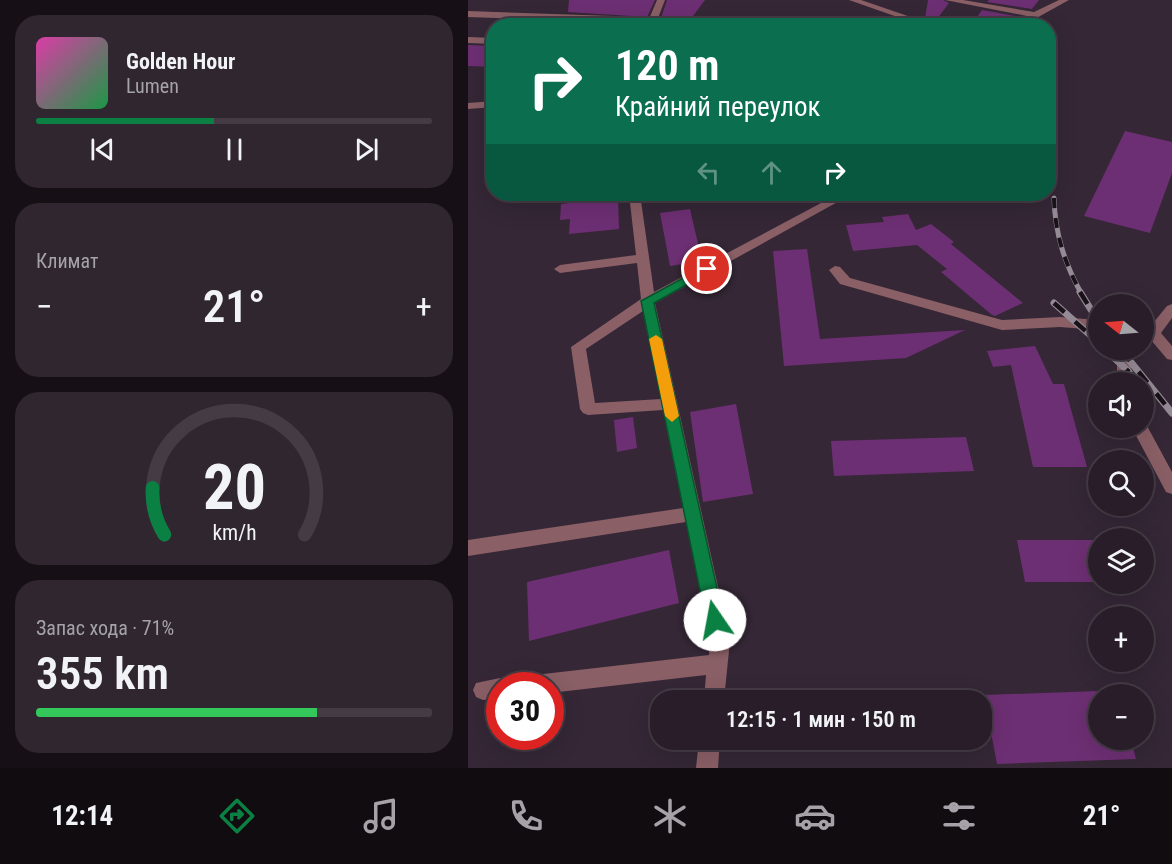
<!DOCTYPE html>
<html lang="ru">
<meta charset="utf-8">
<style>
:root{--surface:#281d28;--page:#302630;--text:#f1f3f6;--muted:#a5a2a8;--line:#443b45;--accent:#0b8043}
body{margin:0;font-family:"Roboto Condensed",sans-serif;background:var(--page);color:var(--text);height:100vh;display:flex;flex-direction:column;font-size:22px;white-space:nowrap}
*{box-sizing:border-box;margin:0}
p{font-size:20px;color:var(--muted)}
.icon{flex:none;width:33px;height:33px;fill:none;stroke:currentColor;stroke-width:2;stroke-linecap:round;stroke-linejoin:round}
.map{position:relative;flex:1;overflow:hidden}
.details{display:flex;flex-direction:column;gap:15px;padding:15px;background:#161016;width:468px}
.details>*{flex:none}
.hud{position:absolute;left:18px;top:18px;width:570px;height:183px;border-radius:24px;box-shadow:0 6px 24px #0002,0 0 0 2px var(--line);background:#0b6e4f;color:#fff;overflow:hidden}
.needle{width:39px;rotate:287deg}
.tools{position:absolute;left:620px;top:294px;display:grid;gap:12px}
.tools a{display:grid;place-items:center;width:66px;height:66px;border-radius:50%;background:var(--surface);box-shadow:0 6px 24px #0002,0 0 0 2px var(--line);font-size:30px}
.speed{position:absolute;left:18px;top:672px;display:flex;gap:12px;font-size:30px;font-weight:700;text-align:center}
.speed>*{display:grid;place-content:center;width:78px;height:78px;border-radius:50%;background:var(--surface);box-shadow:0 6px 24px #0002,0 0 0 2px var(--line);line-height:1}
.speed .limit{border:9px solid #d22;background:#fff;color:#111}
.pin{position:absolute;display:grid;place-items:center;width:51px;height:51px;color:#fff;margin:-26px;border:3px solid #fff;border-radius:50%;box-shadow:0 2px 6px #0007}
.me{position:absolute;width:66px;margin:-33px;rotate:348deg;stroke-linejoin:round;filter:drop-shadow(0 0 4px #0008)}
.turn{display:flex;align-items:center;gap:21px;height:126px;padding:0 30px;font-size:27px}
.turn .icon{width:78px;height:78px;stroke-width:2.5}
.turn b{display:block;font-size:42px;line-height:51px}
.lanes{display:flex;align-items:center;height:57px;padding:0 30px;background:#0003;justify-content:center;gap:30px;direction:ltr}
.lanes .off{opacity:.35}
.big{font-size:45px;font-weight:600;line-height:1.1}
.details .widget{flex:1;display:flex;flex-direction:column;justify-content:center;gap:9px;min-width:0;padding:0 21px;border-radius:24px;background:var(--page)}
.details .dial{align-items:center;gap:0}
.dial svg{height:156px;overflow:visible;fill:none;stroke:var(--line);stroke-width:7;stroke-linecap:round;text-anchor:middle}
.dial text{fill:var(--text);stroke:none}
.song{display:flex;align-items:center;gap:18px}
.cover{width:72px;height:72px;border-radius:9px;background:linear-gradient(135deg,hsl(320 70% 55%),hsl(140 70% 35%))}
.played{height:6px;border-radius:3px;background:linear-gradient(90deg,var(--accent) 45%,var(--line) 45%)}
.keys{display:flex;justify-content:space-around;direction:ltr}
.heat{display:flex;justify-content:space-between;align-items:center;font-size:33px;direction:ltr}
.charge{height:9px;border-radius:4px;background:linear-gradient(90deg,#34c759 71%,var(--line) 0)}
.trip{position:absolute;left:182px;top:690px;width:342px;height:60px;border-radius:24px;background:var(--surface);box-shadow:0 6px 24px #0002,0 0 0 2px var(--line);font-weight:600;line-height:60px;text-align:center}
.tab-bar{display:flex;height:96px;justify-content:space-around;align-items:center;background:#100c10;color:var(--muted)}
.tab-bar .icon{width:42px;height:42px}
.tab-bar .active{color:var(--accent)}
.tab-bar b{font-size:27px;color:var(--text)}
main{display:flex;flex:1;min-height:0}
.map>svg:first-child{display:block}
.building{fill:#6d2f73}
.lines{fill:none;stroke-linecap:round;stroke-linejoin:round}
.minor{fill:#8a5f66;fill-rule:evenodd}
.rail-far1-casing{stroke:#958b96;stroke-width:5}
.rail-casing{stroke:#958b96;stroke-width:7}
.rail-far1{stroke:#191319;stroke-width:4;stroke-dasharray:10;stroke-linecap:butt}
.rail{stroke:#191319;stroke-width:4.5;stroke-dasharray:14;stroke-linecap:butt}
.route{fill:#0b8043;stroke:#07532c;stroke-width:1.5}
.slow{fill:#f59e0b}
</style>
<main>
<section class="details">
<div class="widget">
<div class="song"><i class="cover"></i><div><b>Golden Hour</b><p>Lumen</p></div></div>
<div class="played"></div>
<div class="keys"><svg class="icon" aria-label="previous" viewBox="0 0 24 24"><path d="M18 5L8 12l10 7zM5 5v14"/></svg><svg class="icon" aria-label="pause" viewBox="0 0 24 24"><path d="M8 5v14M16 5v14"/></svg><svg class="icon" aria-label="next" viewBox="0 0 24 24"><path d="M6 5l10 7-10 7zM19 5v14"/></svg></div>
</div>
<div class="widget"><p>Климат</p>
<div class="heat"><a>−</a><b class="big">21°</b><a>+</a></div>
</div>
<div class="widget dial"><svg viewBox="0 0 100 80">
<path d="M14 69A42 42 0 1 1 86 69"/>
<path d="M14 69A42 42 0 0 1 8 45" stroke="#0b8043"/>
<text x="50" y="56" font-size="32" font-weight="700">20</text>
<text x="50" y="72" font-size="11">km/h</text>
</svg></div>
<div class="widget"><p>Запас хода · 71%</p><b class="big">355 km</b><div class="charge"></div></div>
</section>
<div class="map">
<svg width="704" height="768" viewBox="0 0 704 768">
<rect width="100%" height="100%" fill="#352736"/>
<!-- building -->
<path class="building" d="M101,0H187L179,17L100,12Z
M199,0H237L219,24L194,21L197,18H193Z
M460,0H475L481,3L466,23L457,19Z
M521,0H571L564,9L519,2Z
M514,10L553,17L540,26H503Z
M0,45L26,46V67L0,66Z
M657,131L704,142V173L682,233L616,216Z
M150,198L151,229L101,234L102,219L92,220L93,204Z
M222,209L234,261L202,266L192,213Z
M440,214L448,230L463,224L486,242L483,244L555,303L527,316L524,315L473,272L479,269L449,245L385,251L378,225L416,222L414,217Z
M339,249L352,339L497,330L438,358L316,366L305,251Z
M567,346L585,384H596L619,467H565L543,365L525,367L519,351Z
M268,404L285,494L235,502L222,412Z
M165,417L169,448L149,452L146,420Z
M498,437L506,471L366,476L363,441Z
M549,540H627L630,551V582H557Z
M201,550L211,603L61,641L59,582Z
M630,691V740H663L668,759L529,764L516,695Z"/>
<g class="lines">
<!-- minor -->
<path class="minor" d="M189,0H197L187,26H178Z
M381,0H393L469,26H455Z
M477,0H495L566,12L591,0H601L554,26H542L559,16Z
M0,11L145,16L176,26H160L145,22L0,17Z
M0,37L26,38V44L0,43Z
M26,101V107L0,109V103Z
M161,194H172L186,292L370,194H384L187,303L262,641L256,700H236L238,675L82,693V686H48L51,679L58,676L241,655L242,641L218,522L0,556V540L215,508L195,410L120,415L115,413L112,409L103,347L173,299L169,263L92,273L86,269L92,265L168,255ZM175,311L193,399L127,403L118,349Z
M367,266L372,267L382,278L534,320L592,317L630,320V330L592,327L534,330L372,284L361,270Z
M704,304V318L693,333L704,346V360L699,359L683,340L675,343V327L681,328L699,306Z
M649,350H663V382H649Z
M675,423L678,424L704,472V494L698,492L664,428H675Z
M32,678L39,681L41,686H32V698L15,700L8,697L5,690L8,683Z
M231,740H252L250,768H228Z"/>
<!-- rail-far1 casing -->
<g class="rail-far1-casing">
<path id="rail-far1" d="M586,198C587,233 596,262 613,293"/>
</g>
<!-- rail casing -->
<g class="rail-casing">
<path id="rail" d="M612,292L630,321
M586,303L630,342
M638,350L661,372
M653,350L704,413"/>
</g>
<!-- rail-far1 -->
<use href="#rail-far1" class="rail-far1"/>
<!-- rail -->
<use href="#rail" class="rail"/>
</g>
<!-- route -->
<path class="route" d="M239,265L243,266V271L186,303L256,620L253,625L247,628L241,625L238,620L173,301Z"/>
<!-- slow -->
<path class="slow" d="M188,335L194,339L211,416L204,422L197,416L181,339Z"/>
</svg>
<div class="tools">
<a><svg class="needle" viewBox="-14 -14 28 28"><path d="M0-13l5 13h-10z" fill="#e53935"/><path d="M0 13l5-13h-10z" fill="#a5a2a8"/></svg></a>
<a><svg class="icon" aria-label="sound" viewBox="0 0 24 24"><path d="M4 9h4l5-4v14l-5-4H4zM17 9q2 3 0 6"/></svg></a>
<a><svg class="icon" aria-label="search" viewBox="0 0 24 24"><circle cx="10" cy="10" r="6"/><path d="M15 15l6 6"/></svg></a>
<a><svg class="icon" aria-label="layers" viewBox="0 0 24 24"><path d="M12 4l9 5-9 5-9-5zM3 14l9 5 9-5"/></svg></a>
<a>+</a>
<a>−</a>
</div>
<div class="speed"><div class="limit">30</div></div>
<div class="pin" style="left:239px;top:269px;background:#d93025"><svg class="icon" aria-label="arrive" viewBox="0 0 24 24"><path d="M6 21V4h12l-3 4 3 4H6"/></svg></div>
<svg class="me" style="left:247px;top:620px" viewBox="-20 -20 40 40"><circle r="19" fill="#fff"/><path d="M0-13L10 11 0 6-10 11z" fill="#0b8043"/></svg>
<div class="trip">12:15 · 1 мин · 150 m</div>
<div class="hud">
<div class="turn"><svg class="icon" aria-label="right" viewBox="0 0 24 24"><path d="M7 20v-9h11M14 6l5 5-5 5"/></svg><div><b>120 m</b>Крайний переулок</div></div>
<div class="lanes"><svg class="icon off" aria-label="left" viewBox="0 0 24 24"><path d="M17 20v-9H6M10 6l-5 5 5 5"/></svg><svg class="icon off" aria-label="ahead" viewBox="0 0 24 24"><path d="M12 20V5M6 11l6-6 6 6"/></svg><svg class="icon" aria-label="right" viewBox="0 0 24 24"><path d="M7 20v-9h11M14 6l5 5-5 5"/></svg></div>
</div>
</div>
</main>
<nav class="tab-bar">
<b>12:14</b>
<svg class="icon active" aria-label="directions" viewBox="0 0 24 24"><path d="M12 3l9 9-9 9-9-9zM9 14v-3h6M13 9l2 2-2 2"/></svg>
<svg class="icon" aria-label="music" viewBox="0 0 24 24"><path d="M9 18V5l10-2v13"/><circle cx="6" cy="18" r="3"/><circle cx="16" cy="16" r="3"/></svg>
<svg class="icon" aria-label="phone" viewBox="0 0 24 24"><path d="M5 4h4l2 5-3 2q2 4 5 5l2-3 5 2v4C11 20 4 13 5 4z"/></svg>
<svg class="icon" aria-label="climate" viewBox="0 0 24 24"><path d="M12 3v18M4 7l16 10M4 17L20 7"/></svg>
<svg class="icon" aria-label="car" viewBox="0 0 24 24"><path d="M5 17H2v-5l4-1 3-4h7l3 4 3 1v5h-3M9 17h6M6 11h13"/><circle cx="7" cy="17" r="2"/><circle cx="17" cy="17" r="2"/></svg>
<svg class="icon" aria-label="filters" viewBox="0 0 24 24"><path d="M4 7h16M4 17h16"/><circle cx="9" cy="7" r="2"/><circle cx="15" cy="17" r="2"/></svg>
<b>21°</b>
</nav>
